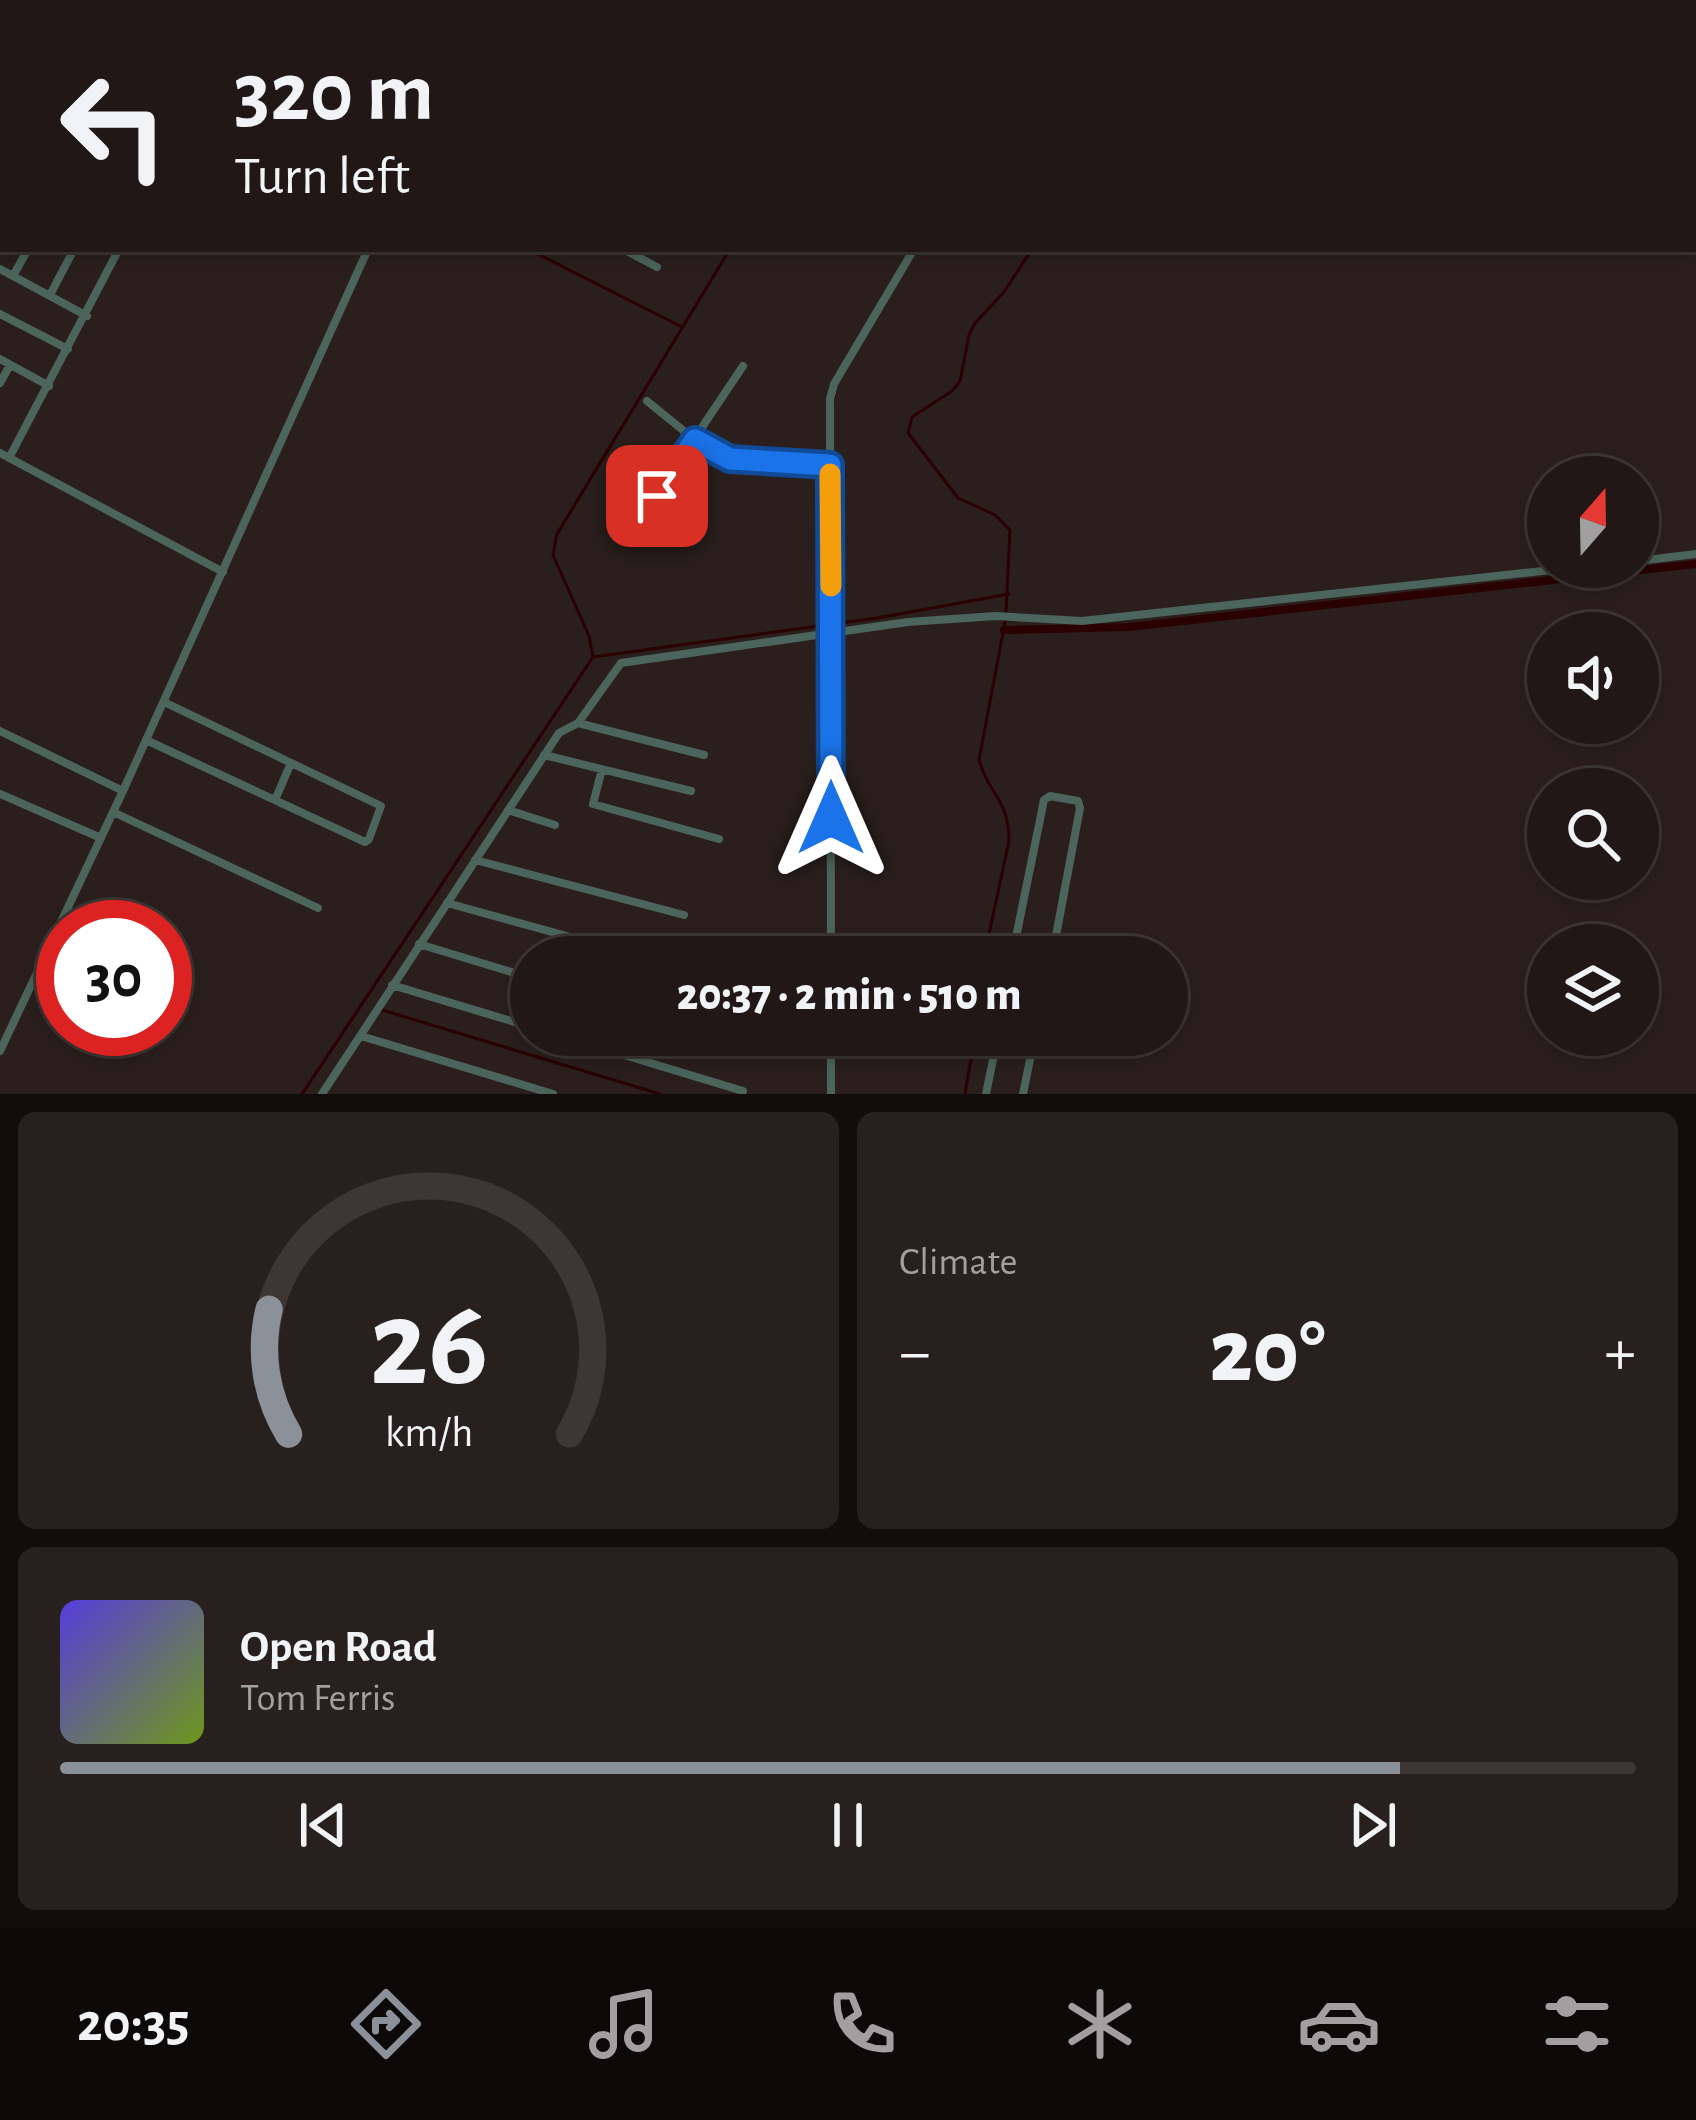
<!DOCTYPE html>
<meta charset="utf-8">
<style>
:root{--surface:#201716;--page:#28201f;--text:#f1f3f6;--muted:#a29fa1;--line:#3d3635;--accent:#8c9099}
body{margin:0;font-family:"Alegreya Sans",sans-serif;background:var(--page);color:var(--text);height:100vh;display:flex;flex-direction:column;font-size:45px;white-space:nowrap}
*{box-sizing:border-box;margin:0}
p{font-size:39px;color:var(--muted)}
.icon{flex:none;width:66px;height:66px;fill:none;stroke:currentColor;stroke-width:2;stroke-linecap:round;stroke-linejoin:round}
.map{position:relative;height:1094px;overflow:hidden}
.sheet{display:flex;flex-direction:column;gap:18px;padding:18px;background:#120d0c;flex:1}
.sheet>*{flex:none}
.banner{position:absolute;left:0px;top:0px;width:1698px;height:252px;box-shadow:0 6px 18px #0003,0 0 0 3px var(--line);background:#201716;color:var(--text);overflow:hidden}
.needle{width:78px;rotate:20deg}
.controls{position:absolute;left:1527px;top:456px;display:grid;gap:24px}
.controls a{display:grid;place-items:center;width:132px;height:132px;border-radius:50%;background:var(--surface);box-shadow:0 6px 18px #0003,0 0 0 3px var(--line);font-size:60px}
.speed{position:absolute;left:36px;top:900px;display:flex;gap:24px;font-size:60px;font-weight:700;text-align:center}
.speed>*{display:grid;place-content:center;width:156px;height:156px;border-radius:50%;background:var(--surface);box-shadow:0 6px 18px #0003,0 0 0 3px var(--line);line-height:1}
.speed .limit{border:18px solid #d22;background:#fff;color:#111}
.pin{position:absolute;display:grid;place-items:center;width:102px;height:102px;color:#fff;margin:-51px;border-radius:24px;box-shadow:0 6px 18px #0006}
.me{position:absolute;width:132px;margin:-66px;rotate:0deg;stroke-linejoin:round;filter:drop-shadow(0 0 9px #0008)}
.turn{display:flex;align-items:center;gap:42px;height:252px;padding:0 36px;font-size:54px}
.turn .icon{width:156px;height:156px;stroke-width:2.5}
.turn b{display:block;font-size:84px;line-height:102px}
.big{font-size:90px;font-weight:800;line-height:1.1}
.sheet .card{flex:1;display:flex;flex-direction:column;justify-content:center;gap:18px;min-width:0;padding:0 42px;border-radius:18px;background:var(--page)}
.sheet .dial{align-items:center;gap:0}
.dial svg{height:312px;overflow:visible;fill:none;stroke:var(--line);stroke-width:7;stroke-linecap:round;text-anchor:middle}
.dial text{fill:var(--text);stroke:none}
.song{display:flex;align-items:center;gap:36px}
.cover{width:144px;height:144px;border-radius:18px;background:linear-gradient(135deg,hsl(250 70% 55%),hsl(80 70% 35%))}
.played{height:12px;border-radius:6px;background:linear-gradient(90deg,var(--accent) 85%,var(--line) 85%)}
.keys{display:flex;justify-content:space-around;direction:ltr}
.heat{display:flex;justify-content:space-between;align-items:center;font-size:66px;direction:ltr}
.sheet .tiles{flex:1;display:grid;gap:18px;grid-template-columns:1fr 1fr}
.card:last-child{grid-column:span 2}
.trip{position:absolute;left:510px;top:936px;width:678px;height:120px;border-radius:60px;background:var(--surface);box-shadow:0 6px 18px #0003,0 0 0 3px var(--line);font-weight:800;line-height:120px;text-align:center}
.tab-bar{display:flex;height:192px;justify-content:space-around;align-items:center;background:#0d0909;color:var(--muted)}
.tab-bar .icon{width:84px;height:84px}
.tab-bar .selected{color:var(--accent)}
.tab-bar b{font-size:54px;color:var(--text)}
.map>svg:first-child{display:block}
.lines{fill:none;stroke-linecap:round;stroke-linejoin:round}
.stream{stroke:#2a0000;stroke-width:3}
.canal{stroke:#2a0000;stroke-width:8}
.street{stroke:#4b655c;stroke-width:8}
.route-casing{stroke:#114b97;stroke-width:30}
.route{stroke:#1a73e8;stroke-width:21}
.slow{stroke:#f59e0b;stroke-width:21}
</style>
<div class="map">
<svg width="1696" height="1094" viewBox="0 0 1696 1094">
<rect width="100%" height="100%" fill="#2a1f1d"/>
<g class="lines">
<!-- stream -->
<path class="stream" d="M277,3L278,0
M866,3L867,0
M1203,3L1205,0
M528,249L682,327
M1006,612L1010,530L995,515L958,498L908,433L912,417L952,391L960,381L969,335L975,323L1004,292L1032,249
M593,657L589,636L553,555L557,534L730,249
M984,957L1009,841C1009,798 988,794 979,760L1005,622
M382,1010L660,1094
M302,1094L593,657L877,618L1009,594
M965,1094L975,1035"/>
<!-- canal -->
<path class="canal" d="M1004,630L1129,627L1696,564"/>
<!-- street -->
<path class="street" d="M156,0L161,3
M234,0L239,3
M479,3L480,0
M1069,3L1072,0
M0,168L3,170
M0,220L3,214
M623,249L657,267
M0,269L87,316
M13,276L28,249
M50,295L74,249
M0,314L68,349
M0,359L49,386
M0,383L10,365
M647,401L695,440L730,459L830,465
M0,453L223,572
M9,458L119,249
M638,523L743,366
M1638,561L1696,554
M578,723L704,755
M0,731L123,791
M146,740L365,842L369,839L381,806L164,702
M544,755L691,791
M602,769L593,804L719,839
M0,794L101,838
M275,800L291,763
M508,810L555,825
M113,812L318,908
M475,860L684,915
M447,903L643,957
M419,944L531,978
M831,957L830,399L834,384L914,249
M1012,957L1044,800L1050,796L1078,801L1080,808L1052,957
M392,985L531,1027
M558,1035L743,1091
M724,1035L772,1049
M361,1036L553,1094
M0,1051L123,791L368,249
M619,1053L624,1035
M322,1094L559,733L578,723L621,663L908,622L996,616L1082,621L1579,567
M831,1094V1035
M986,1094L998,1035
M1023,1094L1035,1035"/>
</g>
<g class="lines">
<!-- route casing -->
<g class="route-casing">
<path id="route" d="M657,496L695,440L730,459L830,465L831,818"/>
</g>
<!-- route -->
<use href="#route" class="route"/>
<!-- slow -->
<path class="slow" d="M830,474L831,586"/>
</g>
</svg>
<div class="controls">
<a><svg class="needle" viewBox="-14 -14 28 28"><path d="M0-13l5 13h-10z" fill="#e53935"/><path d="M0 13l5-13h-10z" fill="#a29fa1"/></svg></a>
<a><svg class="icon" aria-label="sound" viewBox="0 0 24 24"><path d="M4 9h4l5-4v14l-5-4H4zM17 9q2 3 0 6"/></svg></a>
<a><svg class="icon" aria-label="search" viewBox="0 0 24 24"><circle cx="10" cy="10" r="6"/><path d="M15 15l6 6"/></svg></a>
<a><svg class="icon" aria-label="layers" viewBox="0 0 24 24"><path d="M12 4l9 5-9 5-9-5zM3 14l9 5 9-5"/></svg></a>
</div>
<div class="speed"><div class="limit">30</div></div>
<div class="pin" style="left:657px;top:496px;background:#d93025"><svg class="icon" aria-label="arrive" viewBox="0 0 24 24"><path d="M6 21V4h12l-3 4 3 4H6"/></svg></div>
<svg class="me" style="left:831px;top:818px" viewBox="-20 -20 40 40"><path d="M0-17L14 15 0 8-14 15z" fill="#1a73e8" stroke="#fff" stroke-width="4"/></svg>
<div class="trip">20:37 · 2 min · 510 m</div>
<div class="banner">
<div class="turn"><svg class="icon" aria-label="left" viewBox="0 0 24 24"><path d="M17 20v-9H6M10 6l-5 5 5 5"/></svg><div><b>320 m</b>Turn left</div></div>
</div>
</div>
<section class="sheet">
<div class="tiles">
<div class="card dial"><svg viewBox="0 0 100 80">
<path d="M14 69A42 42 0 1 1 86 69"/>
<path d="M14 69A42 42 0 0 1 9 37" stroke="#8c9099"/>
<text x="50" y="56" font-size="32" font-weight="700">26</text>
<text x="50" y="72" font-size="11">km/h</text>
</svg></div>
<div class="card"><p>Climate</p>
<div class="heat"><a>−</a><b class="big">20°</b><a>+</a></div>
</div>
<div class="card">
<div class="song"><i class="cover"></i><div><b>Open Road</b><p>Tom Ferris</p></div></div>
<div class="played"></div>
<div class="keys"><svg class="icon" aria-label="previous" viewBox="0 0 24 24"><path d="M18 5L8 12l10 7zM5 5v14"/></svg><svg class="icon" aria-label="pause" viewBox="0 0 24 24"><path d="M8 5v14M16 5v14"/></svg><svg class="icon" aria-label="next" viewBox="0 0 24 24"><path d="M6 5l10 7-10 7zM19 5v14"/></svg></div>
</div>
</div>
</section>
<nav class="tab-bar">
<b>20:35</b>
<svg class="icon selected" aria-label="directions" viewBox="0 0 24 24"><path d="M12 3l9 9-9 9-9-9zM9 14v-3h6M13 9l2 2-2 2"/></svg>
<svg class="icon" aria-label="music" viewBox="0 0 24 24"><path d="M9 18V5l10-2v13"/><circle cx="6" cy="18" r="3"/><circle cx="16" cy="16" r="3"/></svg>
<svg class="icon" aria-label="phone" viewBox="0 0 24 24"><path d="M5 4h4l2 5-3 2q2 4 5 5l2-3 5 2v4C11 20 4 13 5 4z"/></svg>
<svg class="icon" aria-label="climate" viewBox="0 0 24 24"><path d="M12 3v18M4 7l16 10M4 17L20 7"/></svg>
<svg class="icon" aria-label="car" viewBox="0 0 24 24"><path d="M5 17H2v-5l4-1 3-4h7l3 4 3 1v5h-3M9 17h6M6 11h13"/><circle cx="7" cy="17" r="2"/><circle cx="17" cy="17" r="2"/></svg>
<svg class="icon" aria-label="filters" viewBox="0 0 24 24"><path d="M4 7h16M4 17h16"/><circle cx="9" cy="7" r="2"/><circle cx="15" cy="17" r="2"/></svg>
</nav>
